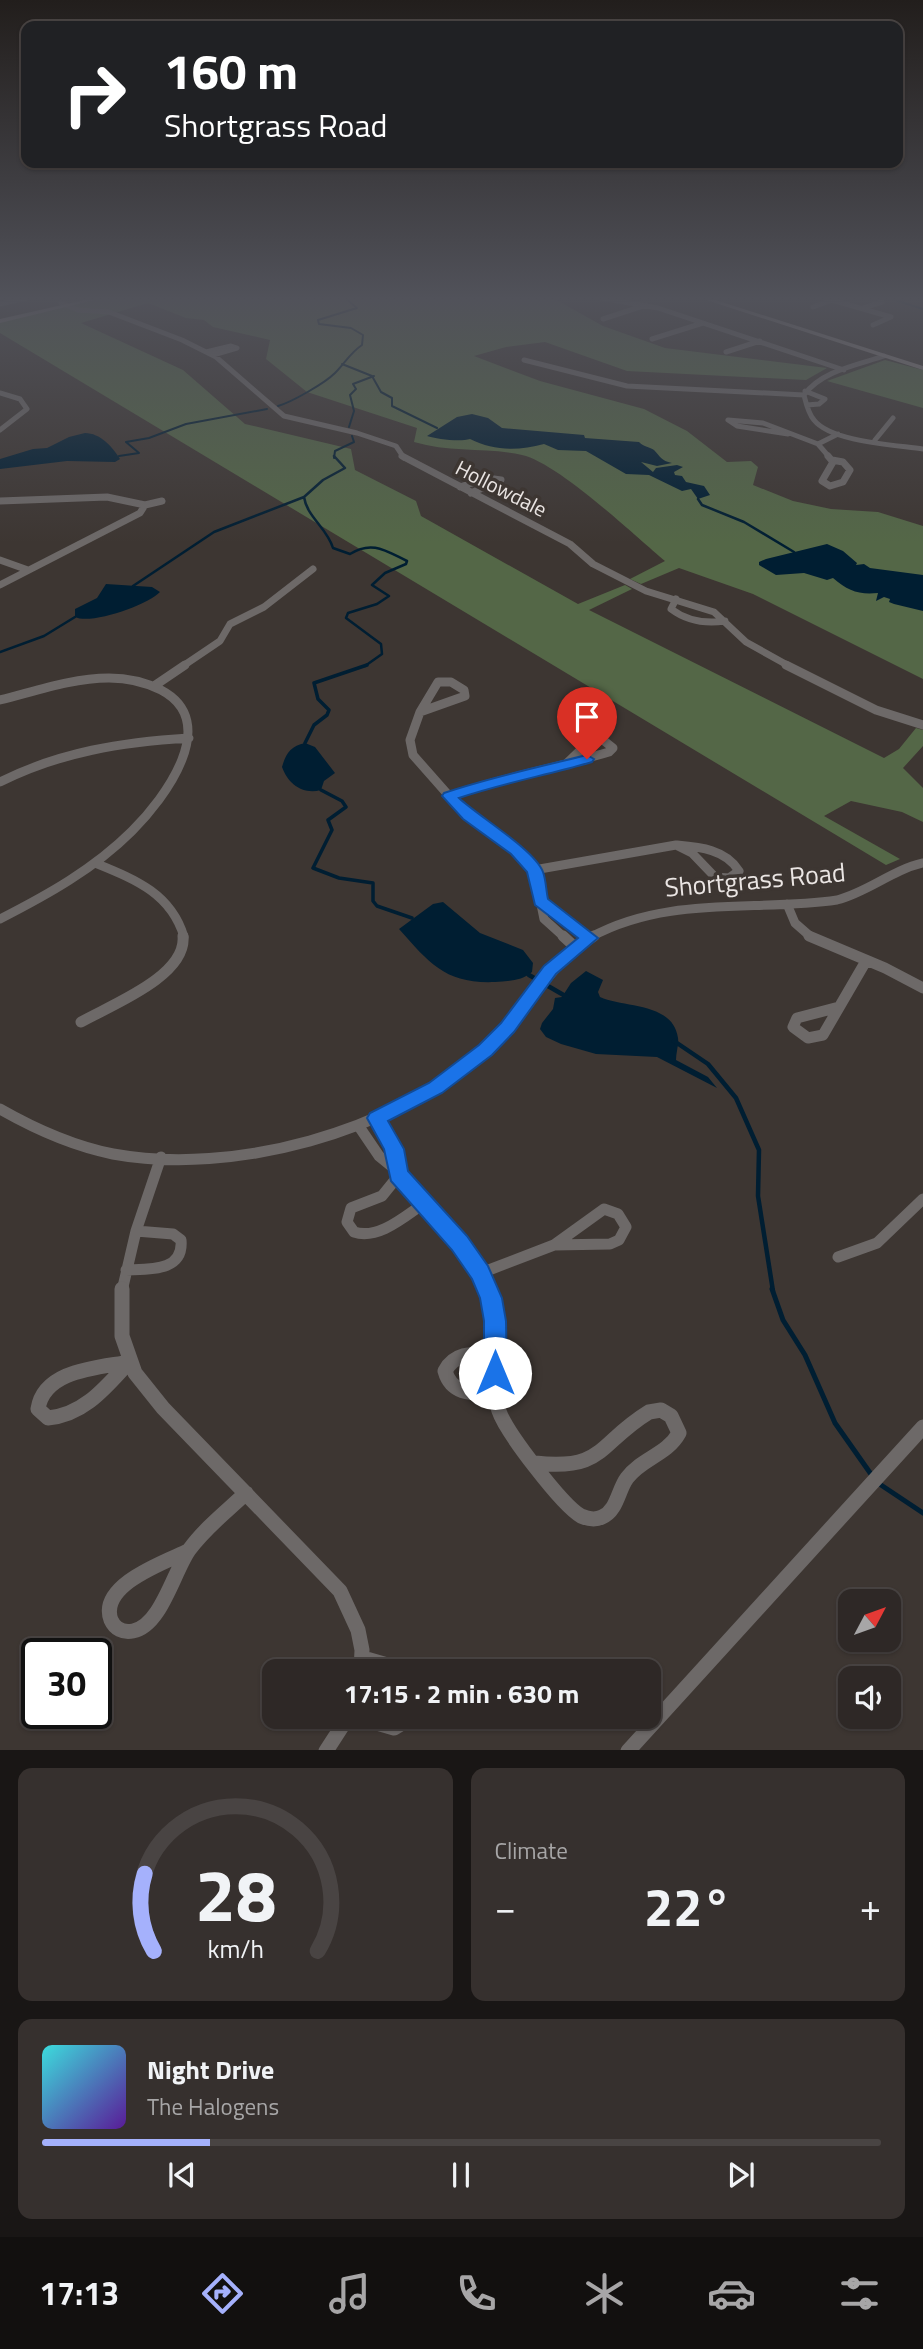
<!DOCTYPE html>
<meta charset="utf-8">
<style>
:root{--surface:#2e2826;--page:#36302e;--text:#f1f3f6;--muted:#a7a6a7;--line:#494443;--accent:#a5b1fc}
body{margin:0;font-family:"Titillium Web",sans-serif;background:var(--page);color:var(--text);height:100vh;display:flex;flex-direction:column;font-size:26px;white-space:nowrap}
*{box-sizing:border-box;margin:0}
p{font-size:23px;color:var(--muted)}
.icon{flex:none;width:38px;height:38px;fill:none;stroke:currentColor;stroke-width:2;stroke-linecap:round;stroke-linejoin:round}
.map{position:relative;height:1750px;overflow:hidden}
.panel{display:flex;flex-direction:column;gap:18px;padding:18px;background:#191615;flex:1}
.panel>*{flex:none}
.top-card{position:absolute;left:21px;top:21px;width:882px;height:147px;border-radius:14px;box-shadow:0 2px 5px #0004,0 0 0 2px var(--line);background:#202124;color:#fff;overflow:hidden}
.needle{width:46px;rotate:49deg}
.buttons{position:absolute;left:838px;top:1589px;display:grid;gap:14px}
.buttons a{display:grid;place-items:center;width:63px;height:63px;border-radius:14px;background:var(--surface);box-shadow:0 2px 5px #0004,0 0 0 2px var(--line);font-size:35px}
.speed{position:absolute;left:21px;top:1638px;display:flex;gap:14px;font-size:35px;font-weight:700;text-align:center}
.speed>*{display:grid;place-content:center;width:91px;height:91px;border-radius:50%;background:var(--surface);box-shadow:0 2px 5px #0004,0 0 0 2px var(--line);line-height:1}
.speed .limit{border:4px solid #111;border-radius:10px;background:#fff;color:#111}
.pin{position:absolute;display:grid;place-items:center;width:60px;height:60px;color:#fff;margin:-72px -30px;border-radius:50% 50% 50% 0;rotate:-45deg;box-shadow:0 0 7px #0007}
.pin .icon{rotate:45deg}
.me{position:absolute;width:77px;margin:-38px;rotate:0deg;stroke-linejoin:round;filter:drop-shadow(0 0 5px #0008)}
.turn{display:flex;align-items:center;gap:24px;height:147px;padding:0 28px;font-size:32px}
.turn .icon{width:91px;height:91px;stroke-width:2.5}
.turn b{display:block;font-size:49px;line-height:60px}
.big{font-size:52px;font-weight:700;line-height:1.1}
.panel .card{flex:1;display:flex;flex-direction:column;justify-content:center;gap:10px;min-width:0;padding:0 24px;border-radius:14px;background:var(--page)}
.panel .dial{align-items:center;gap:0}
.dial svg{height:182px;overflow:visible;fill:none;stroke:var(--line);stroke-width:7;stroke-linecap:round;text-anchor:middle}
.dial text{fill:var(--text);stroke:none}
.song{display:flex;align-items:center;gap:21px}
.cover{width:84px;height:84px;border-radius:10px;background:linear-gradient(135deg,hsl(180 70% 55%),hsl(270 70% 35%))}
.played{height:7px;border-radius:4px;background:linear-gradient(90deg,var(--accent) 20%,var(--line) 20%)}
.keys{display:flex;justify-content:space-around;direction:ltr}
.heat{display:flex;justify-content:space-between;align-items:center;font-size:38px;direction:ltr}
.panel .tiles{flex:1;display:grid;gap:18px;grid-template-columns:1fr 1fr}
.card:last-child{grid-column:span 2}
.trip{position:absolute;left:262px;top:1659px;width:399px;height:70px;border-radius:14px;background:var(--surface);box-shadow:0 2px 5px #0004,0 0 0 2px var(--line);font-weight:700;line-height:70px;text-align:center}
.tabs{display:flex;height:112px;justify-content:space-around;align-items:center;background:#12100f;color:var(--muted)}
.tabs .icon{width:49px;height:49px}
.tabs .current{color:var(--accent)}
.tabs b{font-size:32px;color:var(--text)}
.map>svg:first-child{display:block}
.green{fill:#546747}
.water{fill:#001e32}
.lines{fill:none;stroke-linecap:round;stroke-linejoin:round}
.stream-far4{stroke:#001e32;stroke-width:2}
.stream-far3{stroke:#001e32;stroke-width:2.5}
.stream-far2{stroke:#001e32;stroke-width:3.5}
.stream-far1{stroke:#001e32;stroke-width:4.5}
.stream{stroke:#001e32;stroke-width:5}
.street-far4{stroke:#6d6968;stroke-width:5}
.street-far3{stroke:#6d6968;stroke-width:7}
.street-far2{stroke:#6d6968;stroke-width:9}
.street-far1{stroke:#6d6968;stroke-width:11}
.street{stroke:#6d6968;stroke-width:15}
.secondary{fill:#8b8483;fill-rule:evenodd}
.route{fill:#1a73e8;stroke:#114b97;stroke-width:2}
.labels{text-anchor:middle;stroke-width:7;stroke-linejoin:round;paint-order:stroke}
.far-street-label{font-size:21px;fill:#eae5e3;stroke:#3d3632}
.street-label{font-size:26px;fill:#eae5e3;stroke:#3d3632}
</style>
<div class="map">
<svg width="923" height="1751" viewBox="0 0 923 1751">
<rect width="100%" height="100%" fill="#3d3632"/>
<!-- green -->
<path class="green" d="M104,298H553L603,326L665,348L827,368L806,380L627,371L545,342L506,347L474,356L540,381L644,409L687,431L727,462L751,461L758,467L753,485L793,501L831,509L878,512L923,526V679L753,594L679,568L641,584L630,579L665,561C634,535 558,463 522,455C487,447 451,453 414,442L417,428L307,392L266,359L270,340L213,327L204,320L186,318L148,303L81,323L183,370L245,424L351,449L355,470L416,501L421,516L578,604L625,585L632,589L589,610L884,758L899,749L916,728L923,730V746L903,768L923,788V822L902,812L851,801L824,816L900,859L886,865L0,333V322Z
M885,360L923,370V408L827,381Z"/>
<!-- water -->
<path class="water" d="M472,414L488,418L502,428L584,435L585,438L639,442C644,447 650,447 654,450C660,456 661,461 672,463L657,466L641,462L653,472L656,468L677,465L683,467L674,472L675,475L682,476L686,482L704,486L710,495L698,499L691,489L682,491L649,475L626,474L586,451L558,450L544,444C518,451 494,451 470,439C460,442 436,439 427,436L457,417Z
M85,433C100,433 113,447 120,459L115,462L67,461L0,469V459L33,449L47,448L69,437Z
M827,544L843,551L857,563L856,565L864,564L870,568L923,575V611L894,604L889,602L890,599L884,597L876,601L878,593C859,595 848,591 833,578L827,580L804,573L776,575L759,565V562L766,559Z
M106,584L152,587L160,592C148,605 91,625 75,617V609L97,598Z
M305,743L315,747L335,773L324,781L321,790C303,795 288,784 282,767C286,753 291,746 305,743Z
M443,902L480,933L523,950L533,963L532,972C522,981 508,981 495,982C446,984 430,964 399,929L433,904Z
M586,971L603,980L598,992L600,997C624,1008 673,1002 678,1038C679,1044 676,1053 676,1060L708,1077L717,1088L657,1057L596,1054L561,1044L546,1037L540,1029L542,1023L553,1009L555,998L562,997L571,983Z"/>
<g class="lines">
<!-- stream-far4 -->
<path class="stream-far4" d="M889,298L923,309
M342,364L372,376L381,392L392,398V406L437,428
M278,406C292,402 325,383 335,373C345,363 350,353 362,345L363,335L351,328L319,324L318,320L357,308L345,298
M349,427L354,411L350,395L356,389L353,384L374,376
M119,456L139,453L126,442L149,438L186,424L267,409
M334,458L335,451L354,442L352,436"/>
<!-- stream-far3 -->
<path class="stream-far3" d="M304,497C307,517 327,528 333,548L350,554C372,540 386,551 407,561L406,564L385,573L372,585L389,596L377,604L348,613L346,618L381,644L382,654L365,666
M698,499L702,505L744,522L794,552
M133,586L214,532L304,497L323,480L345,468L334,456
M0,652L44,636L75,617"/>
<!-- stream-far2 -->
<path class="stream-far2" d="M305,743L314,725L327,715L329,710L318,699L314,683L367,665
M321,790L342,801L346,807L328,820L332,830L313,868L339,878L373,883V901L377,906L412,918"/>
<!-- stream-far1 -->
<path class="stream-far1" d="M529,975L567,997
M674,1041L708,1064L736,1098L759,1150L758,1196L773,1291"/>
<!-- stream -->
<path class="stream" d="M772,1289L783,1320L805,1355L835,1423L873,1477
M878,1483L923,1513"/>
<!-- street-far4 -->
<path class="street-far4" d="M601,298L658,308L844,370
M825,298L891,317L873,325
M61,303L78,310L109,312L182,340L216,357L284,416L357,433L396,446L404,458
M0,304L27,298
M813,307L832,300
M863,308L882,302
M603,319L646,305
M652,339L703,323
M206,352L231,346L237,348L213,355
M726,352L760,341
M884,356C857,365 821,371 804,395C806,403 808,413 814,420C831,442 896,445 923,449
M524,360L627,386L804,395
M805,391L825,399L819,404L807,405
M0,393L20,399L27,409L0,430
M788,434L737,426L728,420L763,423L818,444
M875,440L893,418
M830,458L818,444L838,434"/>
<!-- street-far3 -->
<path class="street-far3" d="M402,456L570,544L593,564L646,591L714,612L746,642L789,666
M828,456L833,462L822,481L830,486L843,482L850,470L843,462L832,460
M460,487L487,478L501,480L471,493
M0,501L107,497L145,505
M0,560L28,570
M0,585L140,513L145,505L162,501
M676,599L671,609C687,621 705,624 725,621
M183,666L220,641L230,624L264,607L313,569"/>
<!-- street-far2 -->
<path class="street-far2" d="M786,665L876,710L923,725
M438,682H451L464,690L465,696L420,712Z
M154,686L185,665
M0,700C36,691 72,678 109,678C127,678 145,682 161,690C222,722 165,798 132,831C94,869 47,895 0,919
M420,712L410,740L413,755L458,806L516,851L534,870L544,919L564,937
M0,782C60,752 122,742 189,738
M449,796C502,778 556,768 609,752L613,748L603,740L590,741L565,765
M676,845C699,847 726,849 739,871L729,878L715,877L692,853Z
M95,863C134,879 171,893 184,937
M534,870L676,845
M541,902L588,937
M787,904L795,923L811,937
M591,937C668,895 754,912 837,900C868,892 892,870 923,863"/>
<!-- street-far1 -->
<path class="street-far1" d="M563,936L575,947
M586,936L589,938
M809,936L885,968L923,988
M839,1007L797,1018L793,1027L808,1038L823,1035L866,961
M81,1022C111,1005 187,976 183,936
M0,1109C35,1129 73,1146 113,1154C234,1176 393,1132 485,1050C525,1014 546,965 594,936
M377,1118L394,1149L396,1170
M358,1125L379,1156L395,1169L468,1253L488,1291
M399,1175L382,1196L351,1208L347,1222L354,1232C378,1240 404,1217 423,1204
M604,1209L618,1214L626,1227L619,1240L610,1244L554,1245Z
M838,1257L877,1243L923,1199
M126,1270C149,1269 184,1272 181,1240L173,1234L136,1231
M481,1273L554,1245
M122,1291L136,1231L161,1157"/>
<!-- street -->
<path class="street" d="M122,1289V1336L135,1373L163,1408L340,1591L358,1630L362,1650L361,1671
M487,1289C498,1329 486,1372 499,1411C506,1432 562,1505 581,1516C588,1519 596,1520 602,1517C617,1511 618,1490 627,1478C642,1458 667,1455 679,1433L671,1416L661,1410L649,1412C598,1443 605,1471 535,1463
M495,1354C476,1354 455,1351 445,1371C452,1396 474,1393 496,1393
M129,1362C106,1387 84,1415 48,1418L38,1409C44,1370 97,1368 129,1362Z
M188,1551C165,1562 98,1585 111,1620C115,1629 123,1633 133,1631C161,1626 174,1571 189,1550C205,1528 227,1511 246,1493
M363,1658L408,1671
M356,1717L394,1728L412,1717
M326,1751L348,1717
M628,1751L923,1427"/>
<!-- secondary -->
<path class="secondary" d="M93,298H103L0,323V319Z
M700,298H709L923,366V370Z"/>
</g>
<!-- sky -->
<linearGradient id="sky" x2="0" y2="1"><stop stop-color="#221e1c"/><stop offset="0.55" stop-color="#51525a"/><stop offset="1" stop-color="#51525a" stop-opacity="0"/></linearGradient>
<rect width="923" height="543" fill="url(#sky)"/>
<!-- route -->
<path class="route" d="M587,755L594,759L592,762C548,775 503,783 459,798C478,816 535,850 543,872C546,880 546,890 548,899L598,938L556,974L514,1032L492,1055L442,1093L388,1121L404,1149L408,1171L467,1236L488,1266L502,1298L506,1321L507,1373L504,1381L495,1384L487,1381L484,1373V1321L480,1298L472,1279L452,1250L391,1181L384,1149L367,1118L370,1113L429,1083L479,1045L501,1023L544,966L578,938L535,905L527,872L511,854L463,819L442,796L444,793C491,777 539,767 587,755Z"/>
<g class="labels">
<!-- far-street labels -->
<g class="far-street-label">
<text transform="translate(501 489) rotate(27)" y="7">Hollowdale</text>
</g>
<!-- street labels -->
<g class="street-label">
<text transform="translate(755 880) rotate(-5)" y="9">Shortgrass Road</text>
</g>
</g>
</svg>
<div class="buttons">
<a><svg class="needle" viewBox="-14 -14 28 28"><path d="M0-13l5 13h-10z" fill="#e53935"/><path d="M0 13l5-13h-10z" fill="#a7a6a7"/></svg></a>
<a><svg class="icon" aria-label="sound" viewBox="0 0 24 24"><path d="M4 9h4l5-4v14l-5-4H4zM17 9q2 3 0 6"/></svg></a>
</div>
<div class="speed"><div class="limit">30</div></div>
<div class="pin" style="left:587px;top:759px;background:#d93025"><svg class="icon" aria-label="arrive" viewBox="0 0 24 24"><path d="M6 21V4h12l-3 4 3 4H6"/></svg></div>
<svg class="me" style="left:495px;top:1373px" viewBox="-20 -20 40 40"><circle r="19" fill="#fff"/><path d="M0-13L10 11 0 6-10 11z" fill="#1a73e8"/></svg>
<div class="trip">17:15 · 2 min · 630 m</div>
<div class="top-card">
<div class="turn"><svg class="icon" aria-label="right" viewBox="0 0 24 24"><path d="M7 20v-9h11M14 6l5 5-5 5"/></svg><div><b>160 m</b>Shortgrass Road</div></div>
</div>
</div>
<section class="panel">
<div class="tiles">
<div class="card dial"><svg viewBox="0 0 100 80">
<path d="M14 69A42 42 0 1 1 86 69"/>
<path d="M14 69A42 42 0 0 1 10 35" stroke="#a5b1fc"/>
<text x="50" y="56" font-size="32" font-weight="700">28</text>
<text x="50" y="72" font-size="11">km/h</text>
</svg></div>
<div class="card"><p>Climate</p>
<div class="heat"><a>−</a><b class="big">22°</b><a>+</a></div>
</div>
<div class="card">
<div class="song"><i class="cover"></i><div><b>Night Drive</b><p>The Halogens</p></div></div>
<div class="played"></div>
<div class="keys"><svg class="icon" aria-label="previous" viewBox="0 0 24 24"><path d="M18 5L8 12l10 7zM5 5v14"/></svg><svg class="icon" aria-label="pause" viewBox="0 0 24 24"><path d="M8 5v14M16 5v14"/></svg><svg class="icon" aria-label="next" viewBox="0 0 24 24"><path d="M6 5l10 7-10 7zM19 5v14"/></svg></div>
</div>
</div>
</section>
<nav class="tabs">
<b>17:13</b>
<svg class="icon current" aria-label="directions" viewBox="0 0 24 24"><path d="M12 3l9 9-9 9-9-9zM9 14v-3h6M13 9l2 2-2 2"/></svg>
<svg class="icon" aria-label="music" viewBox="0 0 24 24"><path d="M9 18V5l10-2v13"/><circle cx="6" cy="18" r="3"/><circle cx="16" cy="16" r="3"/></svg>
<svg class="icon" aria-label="phone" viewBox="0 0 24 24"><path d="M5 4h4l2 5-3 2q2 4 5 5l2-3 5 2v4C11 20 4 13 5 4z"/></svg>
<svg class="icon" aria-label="climate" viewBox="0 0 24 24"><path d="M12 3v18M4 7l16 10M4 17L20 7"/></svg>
<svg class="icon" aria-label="car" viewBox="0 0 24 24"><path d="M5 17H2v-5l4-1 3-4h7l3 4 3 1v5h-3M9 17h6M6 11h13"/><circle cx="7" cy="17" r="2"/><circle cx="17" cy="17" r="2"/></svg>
<svg class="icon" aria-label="filters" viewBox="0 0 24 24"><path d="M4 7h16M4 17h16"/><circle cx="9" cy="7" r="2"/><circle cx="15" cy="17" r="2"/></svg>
</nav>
